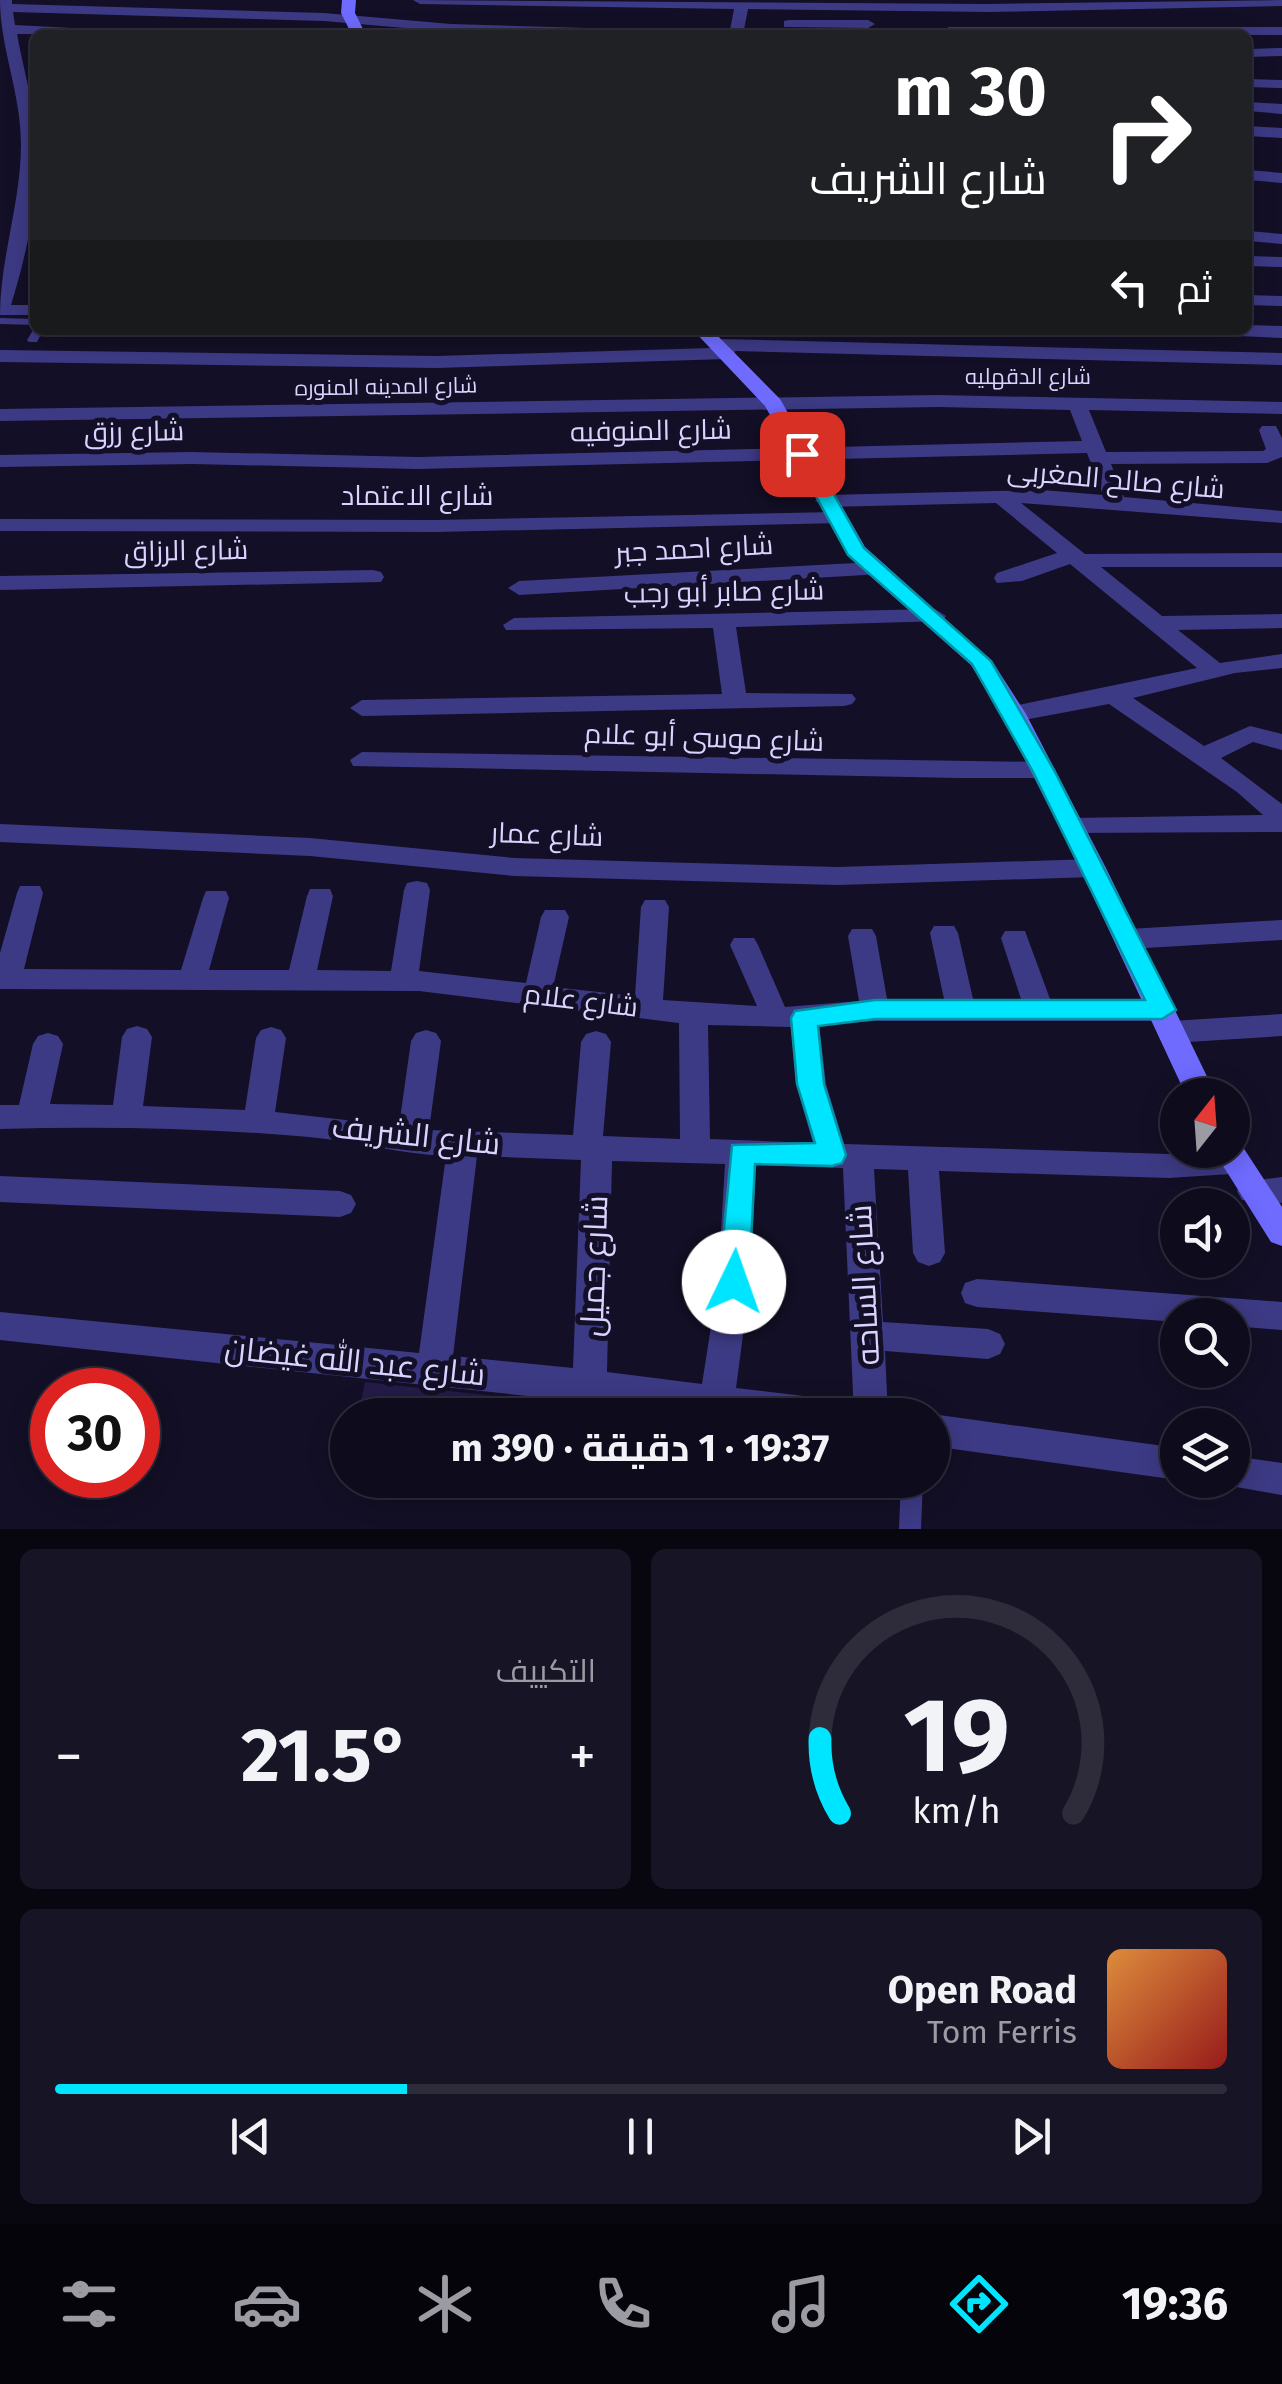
<!DOCTYPE html>
<html lang="ar">
<meta charset="utf-8">
<style>
:root{--surface:#0e0b1c;--page:#171425;--text:#f1f3f6;--muted:#9b9ba3;--line:#2e2b3b;--accent:#00e5ff}
body{margin:0;font-family:"Fira Sans",Cairo,sans-serif;background:var(--page);color:var(--text);direction:rtl;height:100vh;display:flex;flex-direction:column;font-size:38px;white-space:nowrap}
*{box-sizing:border-box;margin:0}
p{font-size:32px;color:var(--muted)}
.icon{flex:none;width:55px;height:55px;fill:none;stroke:currentColor;stroke-width:2;stroke-linecap:round;stroke-linejoin:round}
.map{position:relative;height:1529px;overflow:hidden;direction:ltr}
.sheet{display:flex;flex-direction:column;gap:20px;padding:20px;background:#08060f;flex:1}
.sheet>*{flex:none}
.top-card{position:absolute;left:30px;top:30px;width:1222px;height:305px;border-radius:15px;box-shadow:0 5px 25px #0003,0 0 0 2px var(--line);direction:rtl;background:#202124;color:#fff;overflow:hidden}
.needle{width:65px;rotate:17deg}
.fabs{position:absolute;left:1160px;top:1078px;display:grid;gap:20px}
.fabs a{display:grid;place-items:center;width:90px;height:90px;border-radius:50%;background:var(--surface);box-shadow:0 5px 25px #0003,0 0 0 2px var(--line);font-size:50px}
.speed{position:absolute;left:30px;top:1368px;display:flex;gap:20px;font-size:50px;font-weight:700;text-align:center}
.speed>*{display:grid;place-content:center;width:130px;height:130px;border-radius:50%;background:var(--surface);box-shadow:0 5px 25px #0003,0 0 0 2px var(--line);line-height:1}
.speed .limit{border:15px solid #d22;background:#fff;color:#111}
.pin{position:absolute;display:grid;place-items:center;width:85px;height:85px;color:#fff;margin:-42px;border-radius:20px;box-shadow:0 5px 15px #0006}
.me{position:absolute;width:110px;margin:-55px;rotate:3deg;stroke-linejoin:round;filter:drop-shadow(0 0 8px #0008)}
.turn{display:flex;align-items:center;gap:35px;height:210px;padding:0 40px;font-size:45px}
.turn .icon{width:130px;height:130px;stroke-width:2.5}
.turn b{display:block;font-size:70px;line-height:85px}
.then{display:flex;align-items:center;height:95px;padding:0 40px;background:#0003;gap:20px;font-size:38px}
.big{font-size:75px;font-weight:700;line-height:1.1}
.sheet .tile{flex:1;display:flex;flex-direction:column;justify-content:center;gap:15px;min-width:0;padding:0 35px;border-radius:15px;background:var(--page)}
.sheet .dial{align-items:center;gap:0}
.dial svg{height:260px;overflow:visible;fill:none;stroke:var(--line);stroke-width:7;stroke-linecap:round;text-anchor:middle}
.dial text{fill:var(--text);stroke:none}
.song{display:flex;align-items:center;gap:30px}
.cover{width:120px;height:120px;border-radius:15px;background:linear-gradient(135deg,hsl(30 70% 55%),hsl(0 70% 35%))}
.played{height:10px;border-radius:5px;background:linear-gradient(90deg,var(--accent) 30%,var(--line) 30%)}
.keys{display:flex;justify-content:space-around;direction:ltr}
.heat{display:flex;justify-content:space-between;align-items:center;font-size:55px;direction:ltr}
.sheet .tiles{flex:1;display:grid;gap:20px;grid-template-columns:1fr 1fr}
.tile:last-child{grid-column:span 2}
.trip{position:absolute;left:330px;top:1398px;width:620px;height:100px;border-radius:50px;background:var(--surface);box-shadow:0 5px 25px #0003,0 0 0 2px var(--line);font-weight:700;line-height:100px;text-align:center;direction:rtl}
.dock{display:flex;height:160px;justify-content:space-around;align-items:center;background:#06040b;color:var(--muted)}
.dock .icon{width:70px;height:70px}
.dock .current{color:var(--accent)}
.dock b{font-size:45px;color:var(--text)}
.map>svg:first-child{display:block}
.building{fill:#241b47}
.lines{fill:none;stroke-linecap:round;stroke-linejoin:round}
.service{fill:#3d3a85;fill-rule:evenodd}
.minor{fill:#3d3a85;fill-rule:evenodd}
.secondary{fill:#6f6bff;fill-rule:evenodd}
.route{fill:#00e5ff;stroke:#0095a6;stroke-width:2.5}
.labels{text-anchor:middle;stroke-width:10;stroke-linejoin:round;paint-order:stroke}
.far-street-label{font-size:22px;fill:#d9d4ff;stroke:#130f26}
.street-label{font-size:28px;fill:#d9d4ff;stroke:#130f26}
.near-street-label{font-size:32px;fill:#d9d4ff;stroke:#130f26}
</style>
<div class="map">
<svg width="1282" height="1529" viewBox="0 0 1282 1529">
<rect width="100%" height="100%" fill="#130f26"/>
<!-- building -->
<path class="building" d="M365,1382L495,1396L492,1415H358Z"/>
<g class="lines">
<!-- service -->
<path class="service" d="M0,318L35,319V325L0,324Z
M35,327V330H43L37,342H29L27,340Z
M901,1480H923L921,1529H899Z"/>
<!-- minor -->
<path class="minor" d="M0,0H12V4L324,13L451,24L696,31L703,35L451,32L324,21L13,12L15,25L130,31L137,35L17,34C22,62 30,90 34,119C43,179 29,247 11,305H35V315H0C0,258 21,203 21,144C21,94 0,47 0,0Z
M413,0L988,4L1282,0V6L988,12L748,9L743,35H729L734,9L420,4Z
M789,20H868L875,24L868,28L784,27V21Z
M949,27H1282V35L944,34L942,31Z
M1282,48V56L1248,57V49Z
M1248,79L1282,80V88L1248,87Z
M1248,102L1282,104V114L1248,111Z
M1248,126L1282,128V138L1248,136Z
M1248,170L1282,173V183L1248,180Z
M1248,231L1282,234V244L1248,241Z
M1248,256L1282,257V267L1248,266Z
M1248,295L1282,296V306L1248,305Z
M1248,325L1282,326V338L1238,336L1229,330H1248Z
M719,339L1282,353V365L735,351L734,357L727,359L436,368L0,362V350L436,356L712,348V341Z
M938,395L1282,402V414L1089,410L1106,452L1263,451L1266,449L1259,430L1262,426H1276L1282,438V457L1267,463L1111,464L1124,497L1282,511V523L1021,503L1085,554L1282,553V567H1101L1162,616L1282,614V628L1178,630L1220,663L1282,654V668L1235,673L1133,698L1204,746L1250,726L1282,734V750L1253,742L1221,758L1282,804V832L1063,833L1059,827L1072,818L1263,815L1237,792L1109,704L1014,722L1002,714L1014,706L1197,668L1070,564L1022,581L997,583L994,578L997,573L1057,553L996,503L826,507L815,501L826,495L1042,490L1103,495L1087,453L418,469L192,464L0,467V455L192,452L418,457L1082,441L1070,410L938,407L0,421V409Z
M834,512L845,518L842,523L435,532L0,531V519L435,520Z
M874,562L882,564L885,569L882,574L519,595L508,588L519,581Z
M373,570L381,572L384,577L381,582L0,590V576Z
M935,609L946,616L943,621L736,627L746,693L852,694L856,699L852,704L844,706L362,716L350,708L362,700L722,694L713,628L506,630L503,625L514,618Z
M362,752L1043,762L1056,770L1043,778H958L353,766L350,760Z
M0,824L310,838L514,858L838,867L1093,859L1106,868L1093,877L838,885L514,876L310,856L0,842Z
M417,881L427,883L430,890L419,971L526,983L541,917L545,910H565L569,917L553,987L635,996L641,907L645,900H665L669,907L663,1000L757,1006L730,945L734,938H754L758,945L785,1007L859,1001L848,936L852,929H872L876,936L887,999H944L930,933L934,926H954L958,933L973,999H1021L1001,938L1005,931H1025L1050,999H1163L1173,1003L1177,1010L1173,1017L1163,1021H875L819,1025L826,1084L844,1144L1169,1154L1235,1152L1246,1155L1250,1164L1246,1173L1169,1178L939,1171L945,1253L940,1262L929,1266L918,1262L913,1253L908,1170L874,1169L883,1322L988,1329L1000,1334L1005,1344L1000,1354L988,1359L885,1351L888,1415H854L843,1168L756,1165L750,1282L736,1388L829,1399L841,1404L846,1415H707L0,1340V1312L419,1353L446,1156C400,1154 355,1141 309,1137C207,1128 102,1126 0,1129V1105H19L33,1044L38,1036L48,1033L58,1036L63,1044L50,1104L113,1105L122,1037L127,1029L137,1026L147,1029L152,1037L143,1106L245,1110L256,1038L261,1030L271,1027L281,1030L286,1038L275,1112L399,1126L411,1041L416,1033L426,1030L436,1033L441,1041L429,1130L573,1135L581,1042L586,1034L596,1031L606,1034L611,1042L603,1136L680,1139L679,1023L419,991L0,989V953L17,893L20,886H40L43,893L24,969L181,970L203,898L206,891H226L229,898L209,970H289L307,896L310,889H330L333,896L317,970L391,971L404,890L407,883ZM708,1025L791,1027L796,1084L813,1143L710,1139ZM477,1156L581,1160L573,1368L453,1356ZM612,1161L725,1164L718,1282L702,1384L607,1372Z
M1282,920V940L1129,949L1119,946L1115,939L1119,932L1129,929Z
M1282,1014V1036L1172,1043L1162,1040L1157,1032L1162,1024L1172,1021Z
M0,1176L340,1191L351,1195L356,1204L351,1213L340,1217L0,1202Z
M1282,1177V1203L1242,1200L1237,1191L1242,1182Z
M977,1279L1282,1302V1330L1232,1326V1315H1178V1322L977,1307L965,1303L961,1293L965,1283Z
M932,1414L1178,1448V1480L932,1446Z
M1232,1456L1282,1463V1495L1219,1484L1218,1480H1232Z"/>
<!-- secondary -->
<path class="secondary" d="M342,0H356L355,13L366,35H352L341,13Z
M693,330H712L780,399L865,547L992,661L1026,714L1106,868L1216,1095H1186L1080,868L1002,714L971,665L848,556L765,406Z
M1232,1139L1239,1141L1282,1207V1246L1271,1242L1213,1150H1232Z"/>
</g>
<!-- route -->
<path class="route" d="M796,450H809L864,548L991,661L1054,770L1176,1010L1162,1019H875L818,1026L824,1084L846,1155L842,1163L832,1166L755,1164L749,1282L745,1291L734,1295L724,1291L719,1282L732,1145L815,1143L797,1084L791,1018L795,1011L875,1000H1145L1032,770L972,664L848,555L793,454Z"/>
<g class="labels">
<!-- far-street labels -->
<g class="far-street-label">
<text x="1028" y="384">شارع الدقهليه</text>
<text transform="translate(386 386) rotate(-1)" y="8">شارع المدينه المنوره</text>
</g>
<!-- street labels -->
<g class="street-label">
<text transform="translate(651 430) rotate(-1)" y="10">شارع المنوفيه</text>
<text transform="translate(134 431) rotate(-1)" y="10">شارع رزق</text>
<text transform="translate(1116 479) rotate(5)" y="10">شارع صالح المغربى</text>
<text x="417" y="505">شارع الاعتماد</text>
<text transform="translate(694 548) rotate(-3)" y="10">شارع احمد جبر</text>
<text transform="translate(186 550) rotate(-1)" y="10">شارع الرزاق</text>
<text transform="translate(724 591) rotate(-1)" y="10">شارع صابر أبو رجب</text>
<text transform="translate(704 737) rotate(2)" y="10">شارع موسى أبو علام</text>
<text transform="translate(547 834) rotate(2)" y="10">شارع عمار</text>
<text transform="translate(581 1000) rotate(7)" y="10">شارع علام</text>
</g>
<!-- near-street labels -->
<g class="near-street-label">
<text transform="translate(416 1135) rotate(6)" y="11">شارع الشريف</text>
<text transform="translate(594 1266) rotate(-88)" y="11">شارع جميل</text>
<text transform="translate(864 1285) rotate(-93)" y="11">شارع الساحه</text>
<text transform="translate(355 1361) rotate(6)" y="11">شارع عبد الله غيضان</text>
</g>
</g>
</svg>
<div class="fabs">
<a><svg class="needle" viewBox="-14 -14 28 28"><path d="M0-13l5 13h-10z" fill="#e53935"/><path d="M0 13l5-13h-10z" fill="#9b9ba3"/></svg></a>
<a><svg class="icon" aria-label="sound" viewBox="0 0 24 24"><path d="M4 9h4l5-4v14l-5-4H4zM17 9q2 3 0 6"/></svg></a>
<a><svg class="icon" aria-label="search" viewBox="0 0 24 24"><circle cx="10" cy="10" r="6"/><path d="M15 15l6 6"/></svg></a>
<a><svg class="icon" aria-label="layers" viewBox="0 0 24 24"><path d="M12 4l9 5-9 5-9-5zM3 14l9 5 9-5"/></svg></a>
</div>
<div class="speed"><div class="limit">30</div></div>
<div class="pin" style="left:802px;top:454px;background:#d93025"><svg class="icon" aria-label="arrive" viewBox="0 0 24 24"><path d="M6 21V4h12l-3 4 3 4H6"/></svg></div>
<svg class="me" style="left:734px;top:1282px" viewBox="-20 -20 40 40"><circle r="19" fill="#fff"/><path d="M0-13L10 11 0 6-10 11z" fill="#00e5ff"/></svg>
<div class="trip">19:37 · 1 دقيقة · 390 m</div>
<div class="top-card">
<div class="turn"><svg class="icon" aria-label="right" viewBox="0 0 24 24"><path d="M7 20v-9h11M14 6l5 5-5 5"/></svg><div><b>30 m</b>شارع الشريف</div></div>
<div class="then">ثم<svg class="icon" aria-label="left" viewBox="0 0 24 24"><path d="M17 20v-9H6M10 6l-5 5 5 5"/></svg></div>
</div>
</div>
<section class="sheet">
<div class="tiles">
<div class="tile dial"><svg viewBox="0 0 100 80">
<path d="M14 69A42 42 0 1 1 86 69"/>
<path d="M14 69A42 42 0 0 1 8 46" stroke="#00e5ff"/>
<text x="50" y="56" font-size="32" font-weight="700">19</text>
<text x="50" y="72" font-size="11">km/h</text>
</svg></div>
<div class="tile"><p>التكييف</p>
<div class="heat"><a>−</a><b class="big">21.5°</b><a>+</a></div>
</div>
<div class="tile">
<div class="song"><i class="cover"></i><div><b>Open Road</b><p>Tom Ferris</p></div></div>
<div class="played"></div>
<div class="keys"><svg class="icon" aria-label="previous" viewBox="0 0 24 24"><path d="M18 5L8 12l10 7zM5 5v14"/></svg><svg class="icon" aria-label="pause" viewBox="0 0 24 24"><path d="M8 5v14M16 5v14"/></svg><svg class="icon" aria-label="next" viewBox="0 0 24 24"><path d="M6 5l10 7-10 7zM19 5v14"/></svg></div>
</div>
</div>
</section>
<nav class="dock">
<b>19:36</b>
<svg class="icon current" aria-label="directions" viewBox="0 0 24 24"><path d="M12 3l9 9-9 9-9-9zM9 14v-3h6M13 9l2 2-2 2"/></svg>
<svg class="icon" aria-label="music" viewBox="0 0 24 24"><path d="M9 18V5l10-2v13"/><circle cx="6" cy="18" r="3"/><circle cx="16" cy="16" r="3"/></svg>
<svg class="icon" aria-label="phone" viewBox="0 0 24 24"><path d="M5 4h4l2 5-3 2q2 4 5 5l2-3 5 2v4C11 20 4 13 5 4z"/></svg>
<svg class="icon" aria-label="climate" viewBox="0 0 24 24"><path d="M12 3v18M4 7l16 10M4 17L20 7"/></svg>
<svg class="icon" aria-label="car" viewBox="0 0 24 24"><path d="M5 17H2v-5l4-1 3-4h7l3 4 3 1v5h-3M9 17h6M6 11h13"/><circle cx="7" cy="17" r="2"/><circle cx="17" cy="17" r="2"/></svg>
<svg class="icon" aria-label="filters" viewBox="0 0 24 24"><path d="M4 7h16M4 17h16"/><circle cx="9" cy="7" r="2"/><circle cx="15" cy="17" r="2"/></svg>
</nav>
